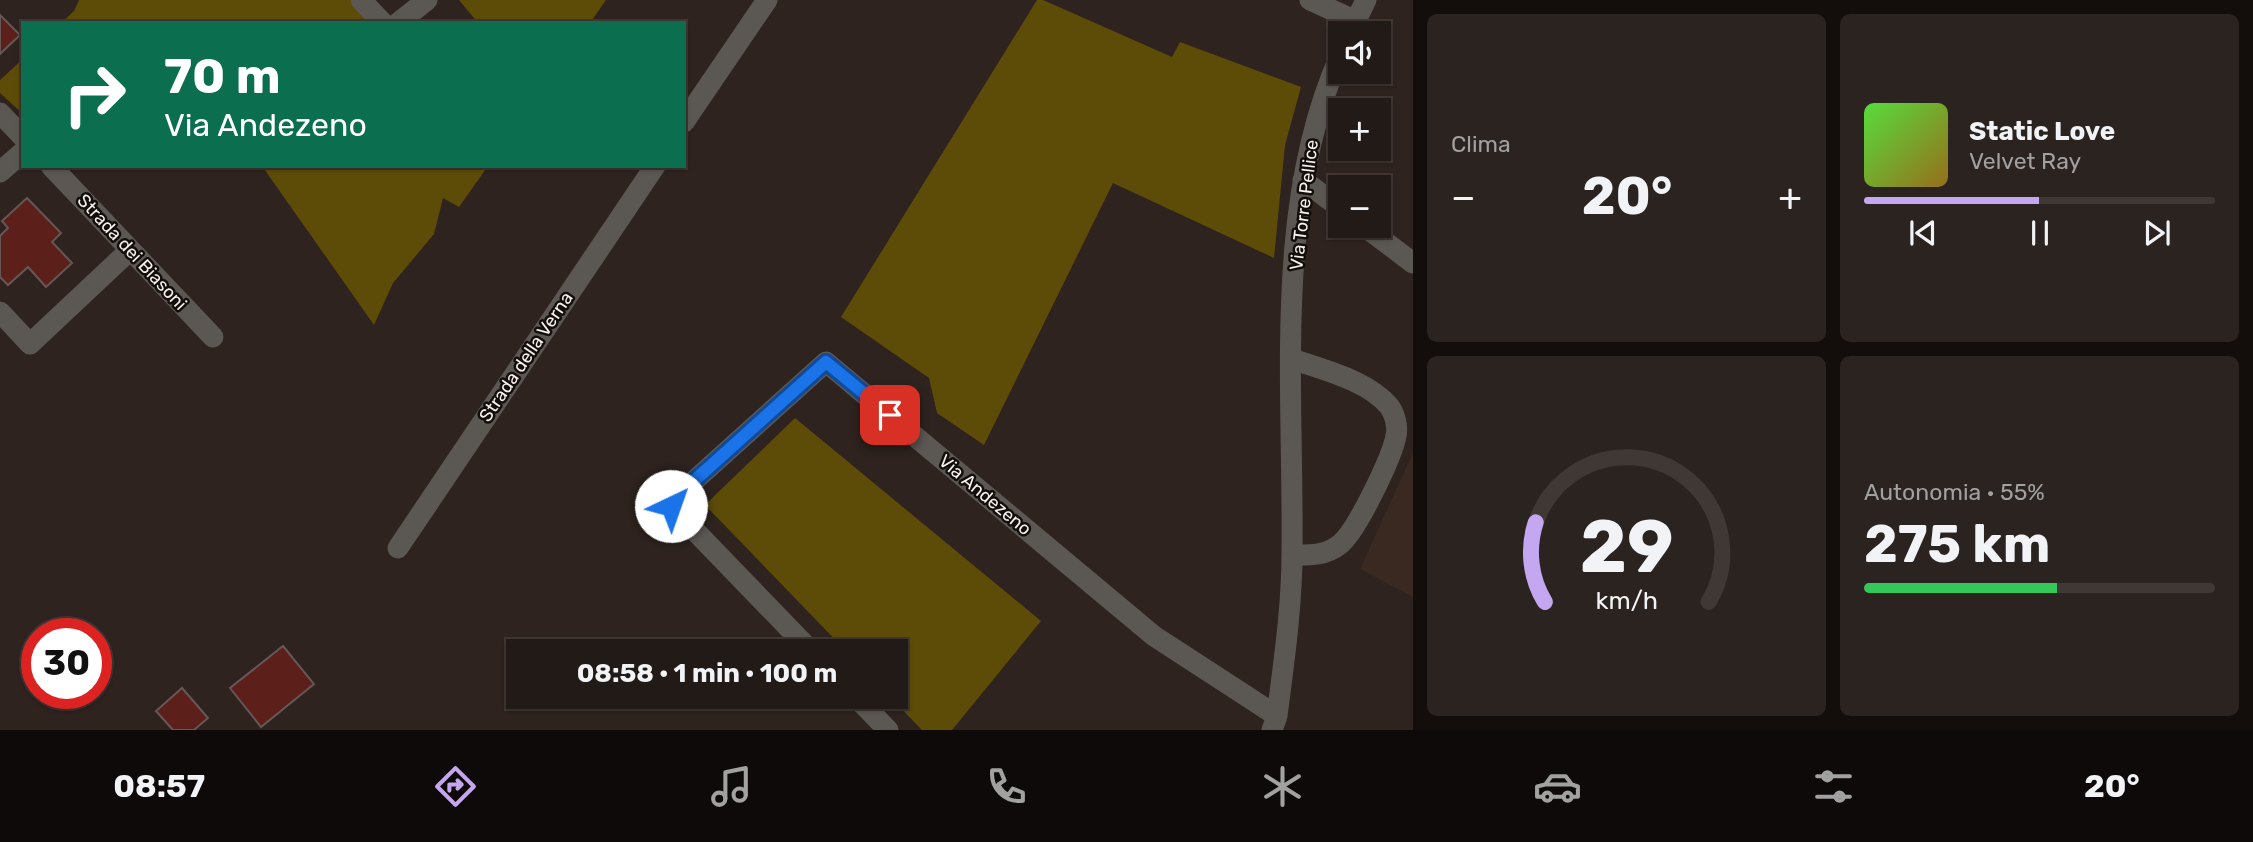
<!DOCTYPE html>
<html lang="it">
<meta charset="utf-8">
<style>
:root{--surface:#221a16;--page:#2a231f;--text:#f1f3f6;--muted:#a2a1a1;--line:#3f3835;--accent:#c5a7f1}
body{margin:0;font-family:Rubik,sans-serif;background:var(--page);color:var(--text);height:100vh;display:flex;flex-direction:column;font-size:26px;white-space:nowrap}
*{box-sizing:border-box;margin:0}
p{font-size:23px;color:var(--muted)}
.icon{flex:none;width:38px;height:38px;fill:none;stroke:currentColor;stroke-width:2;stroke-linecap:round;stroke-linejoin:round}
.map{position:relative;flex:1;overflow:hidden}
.sheet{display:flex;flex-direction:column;gap:14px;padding:14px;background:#130e0c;width:840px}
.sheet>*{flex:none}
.top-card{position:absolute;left:21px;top:21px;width:665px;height:147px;border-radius:0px;box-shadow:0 2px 5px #0004,0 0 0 2px var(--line);background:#0b6e4f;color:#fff;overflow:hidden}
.buttons{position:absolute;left:1328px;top:21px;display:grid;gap:14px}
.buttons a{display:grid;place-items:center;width:63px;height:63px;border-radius:0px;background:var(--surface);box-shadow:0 2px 5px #0004,0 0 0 2px var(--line);font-size:35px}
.speed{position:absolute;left:21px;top:618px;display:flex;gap:14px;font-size:35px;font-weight:700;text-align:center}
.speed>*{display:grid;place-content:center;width:91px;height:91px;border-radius:50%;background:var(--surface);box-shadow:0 2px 5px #0004,0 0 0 2px var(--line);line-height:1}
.speed .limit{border:10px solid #d22;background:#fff;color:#111}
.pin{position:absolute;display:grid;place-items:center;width:60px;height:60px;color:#fff;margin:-30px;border-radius:14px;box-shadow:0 4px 10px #0006}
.me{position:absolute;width:77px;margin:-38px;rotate:42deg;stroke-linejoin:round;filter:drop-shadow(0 0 5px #0008)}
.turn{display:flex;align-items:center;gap:24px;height:147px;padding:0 28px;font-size:32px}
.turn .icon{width:91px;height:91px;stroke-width:2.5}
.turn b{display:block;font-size:49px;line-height:60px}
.big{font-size:52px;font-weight:700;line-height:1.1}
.sheet .card{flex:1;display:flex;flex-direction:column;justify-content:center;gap:10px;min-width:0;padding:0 24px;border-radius:10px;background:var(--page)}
.sheet .dial{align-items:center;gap:0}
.dial svg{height:182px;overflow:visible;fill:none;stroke:var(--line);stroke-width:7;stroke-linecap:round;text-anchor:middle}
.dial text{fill:var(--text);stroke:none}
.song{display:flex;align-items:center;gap:21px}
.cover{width:84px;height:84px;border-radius:10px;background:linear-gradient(135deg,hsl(110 70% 55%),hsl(40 70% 35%))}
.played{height:7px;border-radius:4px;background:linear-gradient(90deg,var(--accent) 50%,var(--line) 50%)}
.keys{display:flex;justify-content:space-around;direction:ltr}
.heat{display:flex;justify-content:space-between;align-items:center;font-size:38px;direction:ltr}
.charge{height:10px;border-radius:5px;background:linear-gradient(90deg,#34c759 55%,var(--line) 0)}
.sheet .tiles{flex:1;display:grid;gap:14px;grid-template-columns:repeat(2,1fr)}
.trip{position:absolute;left:506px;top:639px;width:402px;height:70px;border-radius:0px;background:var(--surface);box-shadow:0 2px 5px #0004,0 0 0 2px var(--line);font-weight:700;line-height:70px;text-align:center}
.menu{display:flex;height:112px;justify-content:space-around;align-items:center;background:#0e0a09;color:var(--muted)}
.menu .icon{width:49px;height:49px}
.menu .on{color:var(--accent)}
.menu b{font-size:32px;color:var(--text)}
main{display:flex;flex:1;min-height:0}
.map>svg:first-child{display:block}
.built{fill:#392920}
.green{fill:#5d4c08}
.building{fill:#5c1f19;stroke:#655755;stroke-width:2}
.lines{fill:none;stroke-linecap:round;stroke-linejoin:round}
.minor{stroke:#5b5753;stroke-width:21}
.route-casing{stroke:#114b97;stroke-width:18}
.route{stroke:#1a73e8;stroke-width:12}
.labels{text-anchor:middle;stroke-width:5;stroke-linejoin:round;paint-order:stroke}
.street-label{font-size:18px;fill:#f7f0ec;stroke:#120e0b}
</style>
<main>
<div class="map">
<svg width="1413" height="730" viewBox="0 0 1413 730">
<rect width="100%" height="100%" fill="#2e231e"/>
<!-- built -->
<path class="built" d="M1413,453V597L1360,569Z"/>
<!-- green -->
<path class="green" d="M79,0H361L382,23H61L74,11Z
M459,0H606L590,23H478Z
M1037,0H1043L1172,57L1180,42L1301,87L1285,145L1274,258L1113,183L984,445L937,413L929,378L841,317Z
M23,59V114L0,93V80Z
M262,166H488L459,207L443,198L434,234L393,283L374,325Z
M795,418L1041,621L952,730H922L890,697L896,696V651H846L705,505Z"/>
<!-- building -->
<path class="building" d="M0,15L20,35L0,54Z
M27,198L61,233L52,242L72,263L46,287L28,267L8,285L0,277V236L8,228L2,221Z
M283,646L314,684L261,727L230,688Z
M182,688L208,718L194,730H173L156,711Z"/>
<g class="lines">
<!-- minor -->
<path class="minor" d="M361,0L383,23
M1310,0L1356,21
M398,23L427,0
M1351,31L1366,0
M0,113L23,137
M684,122L767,0
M51,166L213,337
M0,172L23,152
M1303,180L1340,208
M1364,226L1413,263
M0,312L30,344L130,250
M1292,359C1323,370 1367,380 1389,406C1395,414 1398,426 1396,436C1392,457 1356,533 1339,545C1325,556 1309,555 1292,555
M398,548L655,166
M811,651L671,506L685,489L826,362L1154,636L1277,716
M855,696L888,730
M1272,730L1277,716C1284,661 1292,607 1292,552C1294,392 1273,205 1340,56"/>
</g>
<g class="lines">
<!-- route casing -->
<g class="route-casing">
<path id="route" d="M671,506L685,489L826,362L890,415"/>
</g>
<!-- route -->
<use href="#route" class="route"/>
</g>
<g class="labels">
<!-- street labels -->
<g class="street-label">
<text transform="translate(1304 205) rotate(-83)" y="6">Via Torre Pellice</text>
<text transform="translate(132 252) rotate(47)" y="6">Strada dei Biasoni</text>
<text transform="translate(526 357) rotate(-56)" y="6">Strada della Verna</text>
<text transform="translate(985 495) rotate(40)" y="6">Via Andezeno</text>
</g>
</g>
</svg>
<div class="buttons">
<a><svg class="icon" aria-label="sound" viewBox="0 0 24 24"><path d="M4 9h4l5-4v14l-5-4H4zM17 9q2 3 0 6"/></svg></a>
<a>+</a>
<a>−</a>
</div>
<div class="speed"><div class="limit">30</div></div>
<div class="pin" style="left:890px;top:415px;background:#d93025"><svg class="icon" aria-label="arrive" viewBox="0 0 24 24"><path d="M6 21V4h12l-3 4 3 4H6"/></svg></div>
<svg class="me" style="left:671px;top:506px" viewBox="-20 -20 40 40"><circle r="19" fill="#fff"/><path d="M0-13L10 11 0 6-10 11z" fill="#1a73e8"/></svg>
<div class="trip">08:58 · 1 min · 100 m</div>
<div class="top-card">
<div class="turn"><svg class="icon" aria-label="right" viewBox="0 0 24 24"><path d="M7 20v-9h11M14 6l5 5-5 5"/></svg><div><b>70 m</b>Via Andezeno</div></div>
</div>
</div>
<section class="sheet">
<div class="tiles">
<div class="card"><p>Clima</p>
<div class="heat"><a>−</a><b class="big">20°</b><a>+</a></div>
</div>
<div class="card">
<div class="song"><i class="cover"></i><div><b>Static Love</b><p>Velvet Ray</p></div></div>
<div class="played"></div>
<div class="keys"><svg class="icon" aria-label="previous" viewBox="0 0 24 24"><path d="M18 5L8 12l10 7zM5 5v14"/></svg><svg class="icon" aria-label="pause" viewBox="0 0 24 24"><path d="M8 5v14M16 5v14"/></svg><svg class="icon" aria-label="next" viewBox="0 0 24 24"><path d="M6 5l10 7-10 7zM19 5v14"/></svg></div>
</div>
<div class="card dial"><svg viewBox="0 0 100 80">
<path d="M14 69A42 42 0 1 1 86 69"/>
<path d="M14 69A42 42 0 0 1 10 34" stroke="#c5a7f1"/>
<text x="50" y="56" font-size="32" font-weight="700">29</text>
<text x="50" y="72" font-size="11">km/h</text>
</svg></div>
<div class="card"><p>Autonomia · 55%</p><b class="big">275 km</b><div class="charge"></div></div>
</div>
</section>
</main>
<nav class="menu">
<b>08:57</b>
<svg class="icon on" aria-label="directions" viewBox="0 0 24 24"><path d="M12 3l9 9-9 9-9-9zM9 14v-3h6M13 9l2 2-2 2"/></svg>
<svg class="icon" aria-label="music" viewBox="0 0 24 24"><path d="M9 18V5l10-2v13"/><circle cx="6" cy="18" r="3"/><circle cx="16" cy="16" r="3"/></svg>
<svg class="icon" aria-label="phone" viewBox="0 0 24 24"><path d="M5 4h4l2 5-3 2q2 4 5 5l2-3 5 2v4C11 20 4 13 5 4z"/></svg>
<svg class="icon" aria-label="climate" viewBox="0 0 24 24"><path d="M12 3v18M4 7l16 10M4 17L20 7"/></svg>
<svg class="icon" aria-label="car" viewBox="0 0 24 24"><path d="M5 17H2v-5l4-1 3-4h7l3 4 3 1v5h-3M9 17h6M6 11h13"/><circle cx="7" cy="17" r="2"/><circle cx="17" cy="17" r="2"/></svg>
<svg class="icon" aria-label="filters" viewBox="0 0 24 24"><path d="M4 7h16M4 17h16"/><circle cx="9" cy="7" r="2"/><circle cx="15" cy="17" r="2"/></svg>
<b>20°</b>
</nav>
